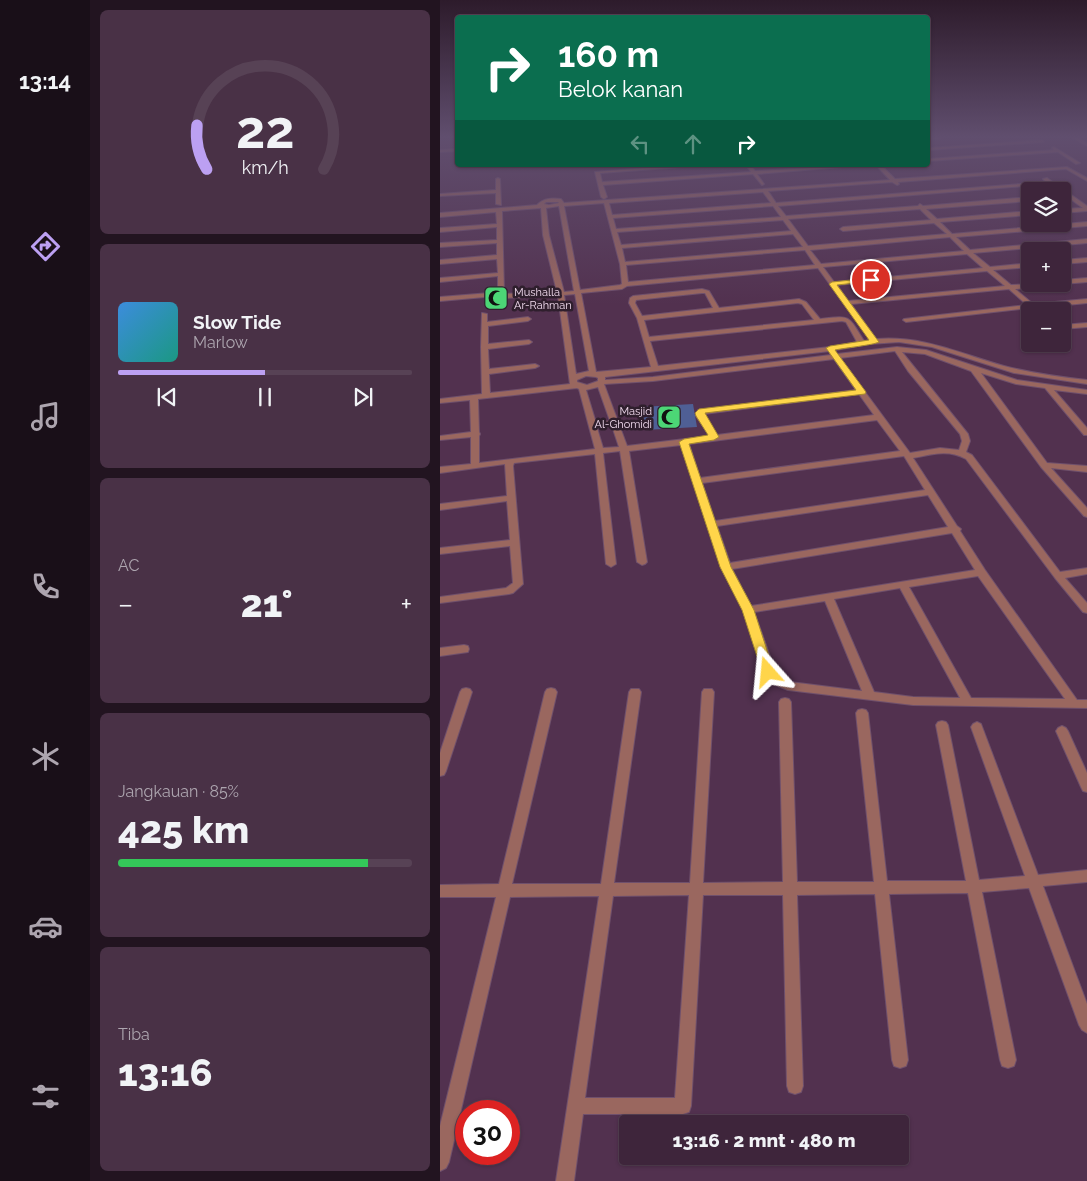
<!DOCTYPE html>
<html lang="id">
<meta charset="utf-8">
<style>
:root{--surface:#3e253b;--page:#493146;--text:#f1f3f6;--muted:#ada5af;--line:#574255;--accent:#bca0f2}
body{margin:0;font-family:Raleway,sans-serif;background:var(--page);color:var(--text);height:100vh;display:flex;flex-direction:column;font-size:19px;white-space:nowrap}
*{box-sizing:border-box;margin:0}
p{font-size:16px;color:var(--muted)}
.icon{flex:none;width:28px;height:28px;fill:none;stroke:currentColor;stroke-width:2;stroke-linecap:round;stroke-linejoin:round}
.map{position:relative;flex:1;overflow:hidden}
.panel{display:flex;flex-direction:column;gap:10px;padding:10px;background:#221420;width:350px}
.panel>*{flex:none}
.banner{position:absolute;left:15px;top:15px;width:475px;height:152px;border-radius:5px;box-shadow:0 1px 4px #0004,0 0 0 1px var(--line);background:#0b6e4f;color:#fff;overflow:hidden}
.tools{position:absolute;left:581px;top:182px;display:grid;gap:10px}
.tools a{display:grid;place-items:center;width:50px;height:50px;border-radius:5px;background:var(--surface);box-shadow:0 1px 4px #0004,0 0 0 1px var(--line);font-size:25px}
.speed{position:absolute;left:15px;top:1100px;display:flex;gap:10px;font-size:25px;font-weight:700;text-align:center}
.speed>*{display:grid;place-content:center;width:65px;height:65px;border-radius:50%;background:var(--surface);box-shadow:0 1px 4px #0004,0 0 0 1px var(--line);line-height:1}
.speed .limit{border:8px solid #d22;background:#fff;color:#111}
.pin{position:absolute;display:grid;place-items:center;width:42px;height:42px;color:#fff;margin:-21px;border:2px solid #fff;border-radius:50%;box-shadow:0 1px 5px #0007}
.me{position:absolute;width:55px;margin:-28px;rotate:342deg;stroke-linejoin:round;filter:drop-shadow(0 0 4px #0008)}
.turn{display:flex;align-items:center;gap:18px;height:105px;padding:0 20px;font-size:22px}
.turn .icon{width:65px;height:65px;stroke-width:2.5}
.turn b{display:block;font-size:35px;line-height:42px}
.lanes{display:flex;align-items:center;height:48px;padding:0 20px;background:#0003;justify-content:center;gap:25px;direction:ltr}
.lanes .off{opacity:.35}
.big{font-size:38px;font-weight:800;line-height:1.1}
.panel .widget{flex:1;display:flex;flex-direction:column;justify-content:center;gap:8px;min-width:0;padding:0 18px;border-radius:8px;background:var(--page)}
.panel .dial{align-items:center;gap:0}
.dial svg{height:130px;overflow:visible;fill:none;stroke:var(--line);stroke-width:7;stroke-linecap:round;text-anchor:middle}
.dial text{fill:var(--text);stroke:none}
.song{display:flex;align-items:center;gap:15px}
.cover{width:60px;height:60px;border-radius:8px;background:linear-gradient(135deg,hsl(210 70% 55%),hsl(170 70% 35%))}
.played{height:5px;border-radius:2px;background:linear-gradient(90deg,var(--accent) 50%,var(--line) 50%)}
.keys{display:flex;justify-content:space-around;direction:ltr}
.heat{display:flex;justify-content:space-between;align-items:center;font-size:28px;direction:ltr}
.charge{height:8px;border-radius:4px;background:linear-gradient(90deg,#34c759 85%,var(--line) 0)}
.trip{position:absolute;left:179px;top:1115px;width:290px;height:50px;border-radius:5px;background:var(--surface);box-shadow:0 1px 4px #0004,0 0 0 1px var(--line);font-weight:800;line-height:50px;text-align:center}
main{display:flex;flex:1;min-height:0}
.dock{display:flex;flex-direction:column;width:90px;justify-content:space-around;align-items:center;background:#190f18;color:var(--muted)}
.dock .icon{width:35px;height:35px}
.dock .active{color:var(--accent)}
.dock b{font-size:22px;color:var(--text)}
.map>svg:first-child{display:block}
.building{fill:#4f5f95}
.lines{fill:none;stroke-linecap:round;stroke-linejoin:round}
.street-casing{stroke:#6f506c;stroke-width:2}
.street{fill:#9a675f;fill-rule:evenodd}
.route{fill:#ffd54a;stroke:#a68a30}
.labels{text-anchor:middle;stroke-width:5;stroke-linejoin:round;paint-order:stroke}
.far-poi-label{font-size:11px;fill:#f3ddf0;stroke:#2f1f2d;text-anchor:start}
</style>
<main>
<nav class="dock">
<b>13:14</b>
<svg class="icon active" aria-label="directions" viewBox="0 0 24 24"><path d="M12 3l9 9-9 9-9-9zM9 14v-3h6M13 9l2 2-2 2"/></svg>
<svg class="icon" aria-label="music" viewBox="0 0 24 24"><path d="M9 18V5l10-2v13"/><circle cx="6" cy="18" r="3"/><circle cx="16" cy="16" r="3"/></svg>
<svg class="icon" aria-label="phone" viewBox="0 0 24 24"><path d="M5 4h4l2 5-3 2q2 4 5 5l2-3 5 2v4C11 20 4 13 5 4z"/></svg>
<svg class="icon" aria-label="climate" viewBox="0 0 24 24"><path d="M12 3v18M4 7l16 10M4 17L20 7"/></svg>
<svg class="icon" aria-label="car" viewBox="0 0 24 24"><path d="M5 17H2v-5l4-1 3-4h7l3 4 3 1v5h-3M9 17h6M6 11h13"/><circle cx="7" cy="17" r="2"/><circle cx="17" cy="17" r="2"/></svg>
<svg class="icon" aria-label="filters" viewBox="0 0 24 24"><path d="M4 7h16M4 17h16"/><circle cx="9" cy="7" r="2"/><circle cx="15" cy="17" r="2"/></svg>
</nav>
<section class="panel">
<div class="widget dial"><svg viewBox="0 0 100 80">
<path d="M14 69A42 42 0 1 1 86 69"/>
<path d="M14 69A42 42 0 0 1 8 42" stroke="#bca0f2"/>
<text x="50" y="56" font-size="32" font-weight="700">22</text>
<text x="50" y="72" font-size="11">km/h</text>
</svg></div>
<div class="widget">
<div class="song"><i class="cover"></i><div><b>Slow Tide</b><p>Marlow</p></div></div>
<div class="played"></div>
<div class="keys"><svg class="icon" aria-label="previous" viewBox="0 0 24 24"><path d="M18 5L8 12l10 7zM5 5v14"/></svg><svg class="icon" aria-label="pause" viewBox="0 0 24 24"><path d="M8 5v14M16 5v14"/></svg><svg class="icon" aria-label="next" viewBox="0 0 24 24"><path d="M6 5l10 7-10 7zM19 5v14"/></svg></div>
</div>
<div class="widget"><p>AC</p>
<div class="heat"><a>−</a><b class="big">21°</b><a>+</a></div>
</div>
<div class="widget"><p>Jangkauan · 85%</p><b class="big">425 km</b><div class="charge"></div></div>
<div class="widget"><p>Tiba</p><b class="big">13:16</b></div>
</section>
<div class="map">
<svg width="647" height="1181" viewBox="0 0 647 1181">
<rect width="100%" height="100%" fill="#52314f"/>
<!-- building -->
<path class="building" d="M253,404L257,427L205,430L201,407Z"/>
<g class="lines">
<!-- street casing -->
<g class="street-casing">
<path id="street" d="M488,138H501L488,140Z
M633,138H638L647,143V146Z
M602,140L604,142L488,150V148Z
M614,147L640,163L636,164L618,152L488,161V159L614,150L612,148Z
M18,149V151L0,152V150Z
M246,165H270L160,173L162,182L311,172L306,165H310L315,171L427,165L317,174L324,184L322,185L313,174L163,185L167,197L164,199L161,197L155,172Z
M436,165H441L455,179L627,167L647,178V181L626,169L458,182L459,184L457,185L452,182L328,191L336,203L606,182L603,179L607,178L647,206V211L622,213V209L643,208L622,193V191H619L610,184L338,206L346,216L478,206L480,204L483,206L590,197V201L486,209L497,219L590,211V215L500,222L512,234L647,222V226L516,237L530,250L647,239V243L533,253L550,267L590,263V267L553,270L571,285L609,284L606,286L575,289L593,304L647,299V303L596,308L598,311H592L590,308L466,322L463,320L464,319L587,305L569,289L411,304L436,339C482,335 521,354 564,366C591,373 619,377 647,380V384L574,373L492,347L459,342L429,344L390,351L165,377V380L213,377L391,355L390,353L393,351L397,354L457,347L486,350L577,380L647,390V394L614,390L647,428V435H644L605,388L576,384L541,373L607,463L647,466V472L611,468L647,508V517L644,516L601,467L531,371L485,354L462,352L528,434L530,441L526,452L532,455L620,572L647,568V574L625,578L647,603V613L643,612L615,578L526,459C509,449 492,454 473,458L517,526L521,529L520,531L545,570L637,700H647V708L473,705L348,690L328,682L303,610L281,567L241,445L189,451L207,562L205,564L202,565L197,562L180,451L163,453L176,564L171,567L166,564L155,454L74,463L73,466L83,584L73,593L69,594L0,603V597L66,588L73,583L70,546L0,554V548L70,540L67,501L0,510V504L67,496L65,464L0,473V467L31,464V437L0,440V436L31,432L30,400L0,403V399L42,394L41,347L42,313L47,314V322L88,317L91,319L88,321L48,326V344L89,340L92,342L89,344L48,349L49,369L95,364L99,366L95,368L49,374L50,393L130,384L118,296L64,298L56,296L0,301V297L50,293L58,291V276L0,282V278L58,273L57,259L0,264V260L57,255V243L0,247V243L57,240V227L0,232V228L57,224L56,212L0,217V213L97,205C104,198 112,198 121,199L124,203L450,180ZM323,192L331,203L172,215L169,203ZM106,202H118L119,203L109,205L104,204ZM164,203L180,264L182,284L180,285L140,290L124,206ZM119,206L134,291L124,292L109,235L106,208ZM333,206L341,217L176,229L173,218ZM101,208L103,235L117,292L62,294L64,292L62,211ZM480,209L491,220L403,227L400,229L403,231L494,223L507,234L368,246L348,219ZM343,220L351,231L181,245L177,232ZM353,234L363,247L185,262L182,248ZM510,237L524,251L381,264L370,250ZM365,250L375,265L188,282L186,265ZM527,254L543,268L394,282L383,267ZM378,268L430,340L424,341C407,314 411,316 380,319L366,302L359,299L279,308L269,291L262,289L193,296L190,298L189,303L197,318L211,367L156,372L141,293L182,289L187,286ZM547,271L565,286L408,301L397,285ZM262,293H265L273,308L202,316L195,303L196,300ZM135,294L149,371L136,374L124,295ZM358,303L362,304L374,320L209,337L204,320ZM402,321L406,322L417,342L390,347L218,366L210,341ZM455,351L468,371L520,434L522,441L519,450L500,448L470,453L400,358ZM394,359L416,390L258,410L256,416L270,436L187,446L164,384L213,381ZM146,376L156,377L158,378V381L147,385L137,382V380ZM158,387L170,421L156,423L146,390ZM137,388L139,389L155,449L39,463V436L40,434L39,432L38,399ZM419,394L434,415L277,435L264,416V414ZM437,420L460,451L260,478L249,444ZM172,426L179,447L163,448L157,428ZM464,456L485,490L275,521L262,483ZM488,495L508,527L290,563L277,526ZM512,533L535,570L311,606L292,569ZM538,576L625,699L531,698L469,587ZM460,588L520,698L473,697L434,692L394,599ZM385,601L422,691L350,682L337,676L314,612Z
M58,178L60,179L61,205L56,204V193L0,196V194L56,190V179Z
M647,258V262L622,264V260Z
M647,278V282L622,284V280Z
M647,323V327L622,329V325Z
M589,328L590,332L587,331L586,330Z
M24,645L28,646L29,649L28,652L0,656V648Z
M26,688L30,689L32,692L6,771L4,775L0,776V753L20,692L22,689Z
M111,688L115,689L117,692L72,884H161L189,692L191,689H199L201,692L174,883H250L262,692L264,689H272L274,692L263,883L343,882L339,702L341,699L345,698L349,699L351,702L357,882H434L416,713L418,710L422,709L426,710L428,713L447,881H526L496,725L498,722L502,721L506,722L508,725L539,880L585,876L531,727L533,724L537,722L541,724L598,875L647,870V882L603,886L647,1004V1033L642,1030L639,1025L589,888L542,892L576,1060L574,1066L568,1068L562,1066L560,1060L528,893L449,894L468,1060L466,1066L460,1068L454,1066L452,1060L435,894L357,895L363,1086L361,1092L355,1094L349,1092L347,1086L343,895H263L251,1106L249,1112L243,1114H143L134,1181H116L159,896L70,897L9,1162L6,1168L0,1171V1126L56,897H0V885L59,884L105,692L107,689ZM249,895L235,1098H145L173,896Z
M622,726L626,728L628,731L647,773V792L643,791L641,787L616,731L618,728Z"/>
</g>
<!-- street -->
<use href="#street" class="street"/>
</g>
<!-- sky -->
<linearGradient id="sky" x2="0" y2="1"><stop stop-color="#2d1b2b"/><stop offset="0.45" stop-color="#604e6e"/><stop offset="1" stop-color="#604e6e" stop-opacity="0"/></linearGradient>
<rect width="647" height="304" fill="url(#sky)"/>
<!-- route -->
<path class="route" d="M431,278H434V281L397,285L439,342C434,345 404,348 395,350L426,392L425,394L265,413L279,437L274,440L249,444L291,567L314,610L334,672L333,675H324L322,672L302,610L280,567L239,442L244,439L268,435L256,416L255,413L259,409L416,390L386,348L390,346L429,340L389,284L392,282Z"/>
<!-- icons -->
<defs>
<g id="mosque-square" transform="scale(1.25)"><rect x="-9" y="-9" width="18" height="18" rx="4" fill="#4cd676" stroke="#2f1f2d"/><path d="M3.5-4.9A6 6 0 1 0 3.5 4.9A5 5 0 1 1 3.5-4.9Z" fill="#111"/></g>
</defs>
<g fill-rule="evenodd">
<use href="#mosque-square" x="56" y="298"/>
<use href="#mosque-square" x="229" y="417"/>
</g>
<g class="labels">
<!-- far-poi labels -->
<g class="far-poi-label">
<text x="74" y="296">Mushalla<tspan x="74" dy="13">Ar-Rahman</tspan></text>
<text x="212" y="415" text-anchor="end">Masjid<tspan x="212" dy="13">Al-Ghomidi</tspan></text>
</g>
</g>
</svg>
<div class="tools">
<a><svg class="icon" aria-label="layers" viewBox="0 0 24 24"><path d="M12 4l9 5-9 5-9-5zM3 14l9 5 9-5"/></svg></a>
<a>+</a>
<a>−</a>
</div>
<div class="speed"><div class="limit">30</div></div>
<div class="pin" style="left:431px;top:280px;background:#d93025"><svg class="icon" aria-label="arrive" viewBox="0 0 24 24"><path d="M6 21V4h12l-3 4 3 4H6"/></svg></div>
<svg class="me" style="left:328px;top:672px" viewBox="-20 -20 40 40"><path d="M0-17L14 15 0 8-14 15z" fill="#ffd54a" stroke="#fff" stroke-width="4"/></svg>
<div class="trip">13:16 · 2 mnt · 480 m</div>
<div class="banner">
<div class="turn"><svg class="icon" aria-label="right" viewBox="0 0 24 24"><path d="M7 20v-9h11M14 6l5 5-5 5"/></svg><div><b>160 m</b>Belok kanan</div></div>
<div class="lanes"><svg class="icon off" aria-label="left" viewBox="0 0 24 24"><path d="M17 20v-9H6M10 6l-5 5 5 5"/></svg><svg class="icon off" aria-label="ahead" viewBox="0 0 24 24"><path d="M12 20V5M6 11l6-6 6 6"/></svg><svg class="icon" aria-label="right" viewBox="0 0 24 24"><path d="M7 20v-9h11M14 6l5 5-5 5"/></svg></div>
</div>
</div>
</main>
